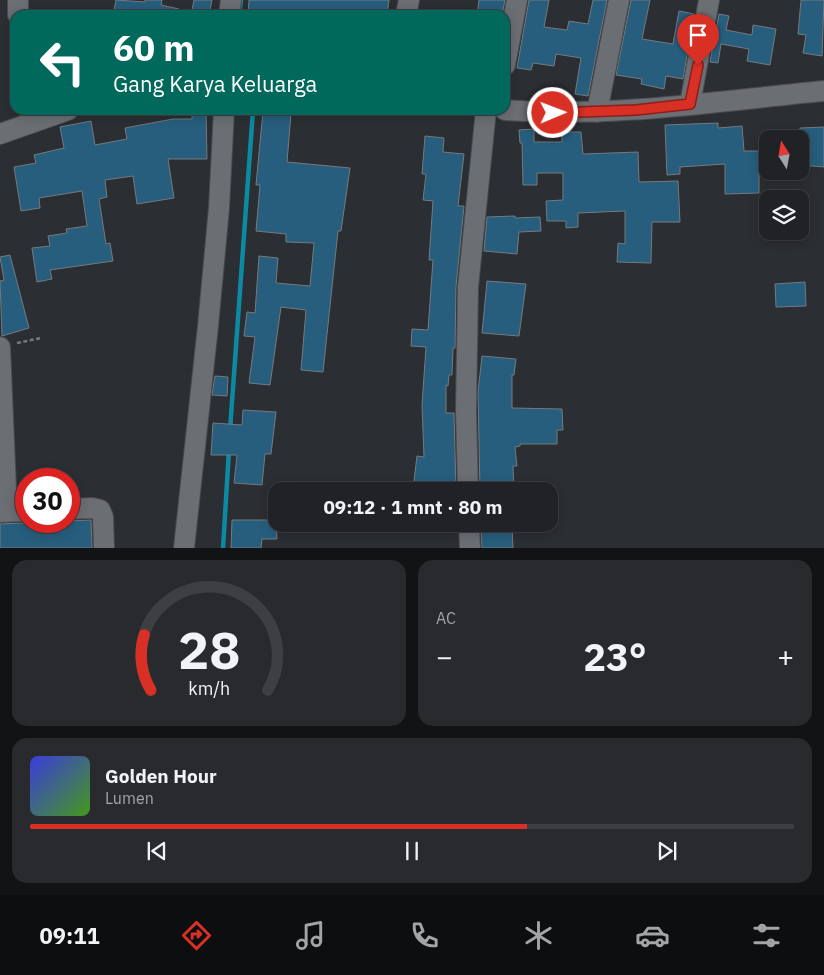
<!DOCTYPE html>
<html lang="id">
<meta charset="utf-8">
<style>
:root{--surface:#202226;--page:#282a2e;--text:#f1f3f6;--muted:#a2a4a7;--line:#3d3f43;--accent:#d93025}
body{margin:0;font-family:"IBM Plex Sans",sans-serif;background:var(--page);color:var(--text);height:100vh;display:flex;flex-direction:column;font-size:19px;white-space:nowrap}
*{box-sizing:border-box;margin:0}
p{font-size:16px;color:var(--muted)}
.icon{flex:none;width:28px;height:28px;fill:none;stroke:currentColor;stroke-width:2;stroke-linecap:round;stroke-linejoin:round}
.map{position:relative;height:548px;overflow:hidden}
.sheet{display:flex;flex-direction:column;gap:12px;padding:12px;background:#121315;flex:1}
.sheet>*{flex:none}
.top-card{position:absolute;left:10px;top:10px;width:500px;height:105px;border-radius:15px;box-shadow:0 2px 12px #0003,0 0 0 1px var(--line);background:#00695c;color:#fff;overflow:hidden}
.needle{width:32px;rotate:349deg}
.tools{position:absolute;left:759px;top:130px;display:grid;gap:10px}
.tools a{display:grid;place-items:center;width:50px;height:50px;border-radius:10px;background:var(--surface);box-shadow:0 2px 12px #0003,0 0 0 1px var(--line);font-size:25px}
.speed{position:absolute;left:15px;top:468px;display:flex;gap:10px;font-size:25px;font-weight:700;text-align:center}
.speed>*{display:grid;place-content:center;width:65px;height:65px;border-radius:50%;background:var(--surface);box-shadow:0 2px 12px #0003,0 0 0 1px var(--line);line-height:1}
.speed .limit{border:8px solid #d22;background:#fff;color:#111}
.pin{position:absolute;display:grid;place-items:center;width:42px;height:42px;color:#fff;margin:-51px -21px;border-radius:50% 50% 50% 0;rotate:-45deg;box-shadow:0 0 5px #0007}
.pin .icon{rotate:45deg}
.me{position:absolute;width:55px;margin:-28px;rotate:89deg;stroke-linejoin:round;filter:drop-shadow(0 0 4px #0008)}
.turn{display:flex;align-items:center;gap:18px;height:105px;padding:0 20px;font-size:22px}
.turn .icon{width:65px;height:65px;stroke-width:2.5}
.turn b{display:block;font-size:35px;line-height:42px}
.big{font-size:38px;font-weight:700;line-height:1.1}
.sheet .widget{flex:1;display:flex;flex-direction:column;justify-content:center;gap:8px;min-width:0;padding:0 18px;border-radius:15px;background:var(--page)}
.sheet .dial{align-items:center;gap:0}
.dial svg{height:130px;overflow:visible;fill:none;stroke:var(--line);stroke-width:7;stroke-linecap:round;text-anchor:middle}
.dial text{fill:var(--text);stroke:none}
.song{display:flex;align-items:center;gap:15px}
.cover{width:60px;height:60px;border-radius:8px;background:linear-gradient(135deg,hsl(240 70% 55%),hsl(100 70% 35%))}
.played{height:5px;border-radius:2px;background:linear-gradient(90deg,var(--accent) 65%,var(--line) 65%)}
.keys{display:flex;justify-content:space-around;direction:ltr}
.heat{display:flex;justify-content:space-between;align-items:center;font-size:28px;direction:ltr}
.sheet .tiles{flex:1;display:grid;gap:12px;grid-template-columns:1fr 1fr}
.widget:last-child{grid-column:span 2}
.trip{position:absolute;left:268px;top:482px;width:290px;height:50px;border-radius:15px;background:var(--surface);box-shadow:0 2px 12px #0003,0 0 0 1px var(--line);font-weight:700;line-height:50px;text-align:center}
.tabs{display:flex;height:80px;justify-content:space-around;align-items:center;background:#0d0e0f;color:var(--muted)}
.tabs .icon{width:35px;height:35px}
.tabs .on{color:var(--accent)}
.tabs b{font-size:22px;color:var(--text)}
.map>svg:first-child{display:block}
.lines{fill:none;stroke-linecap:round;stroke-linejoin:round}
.stream{stroke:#0d8aa3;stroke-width:4.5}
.building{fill:#275e7d;stroke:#757a7e}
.minor-casing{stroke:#494b4f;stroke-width:22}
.path{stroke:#76797c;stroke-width:2.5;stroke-dasharray:4 2.5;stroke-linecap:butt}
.minor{stroke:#6b6e73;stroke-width:20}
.route-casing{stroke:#8d1f18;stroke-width:12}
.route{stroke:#d93025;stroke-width:9}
</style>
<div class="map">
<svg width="824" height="548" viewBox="0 0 824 548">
<rect width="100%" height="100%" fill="#2b2e32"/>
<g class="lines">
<!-- stream -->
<path class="stream" d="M239,15L241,0
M230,430L253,110
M223,548L229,450"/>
</g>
<!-- building -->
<path class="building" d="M116,0L145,2V0H162L161,5L179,9V15H113Z
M194,0H212L209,15H191Z
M249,0H389L387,15H248Z
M479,0H505L502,15H477Z
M529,0H549L544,27L567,30L569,21L588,24L593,0H607L588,96L575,94L581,58L556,54L554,66L533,63L531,70L517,68Z
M631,0H650L642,39L673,44L679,11L694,14L683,79L666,76L664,89L641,84L642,79L616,75Z
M801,0H824L822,56L803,53L806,35L798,34Z
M719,14L729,16L726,30L752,35L753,25L776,29L770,65L747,61L749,49L721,44L718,63L710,62Z
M192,110H206L207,159H168L174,198L137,204L133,176L105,180L107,197L99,199L106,244L110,243L113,261L50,270L52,279L37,282L32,248L50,246L48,236L67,233L66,229L87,226L82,191L39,198L40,208L21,211L14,167L36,163L34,155L64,148L60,127L91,121L95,145L127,139L125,128L173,119H192Z
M263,111L291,114L287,162L350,168L341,231H338L323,372L301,370L306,310L281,307L270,385L249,383L255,337L244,336L247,312L255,313L259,256L278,258L276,283L310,286L314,243L286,242V234L256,231L260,185H256Z
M718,123V128L742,126L744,151H759V193L725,194V164L680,167V174L667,175L665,125Z
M824,127V167L800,165V128Z
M534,129V142H562V132H581L583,154L638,152L639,182L678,181L680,222H652L651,263L617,262L618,243L625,244V211L578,213V227L566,228V221H547L546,201L563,200V173H537V185H523L522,143H520L519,130Z
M425,136L444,138L443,152L464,154L458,206H464L456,286L455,348H453L452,375H449L448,386L446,385V413H454L456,491L413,489L417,456L424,457L422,405L426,347L411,346L412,329L428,330L433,260H429L433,201L423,200L426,174H422Z
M515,216V218L540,217L541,231L519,232L517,254L484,251L487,217Z
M10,255L29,328L2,336L0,281L4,280L0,257Z
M487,281L526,284L519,336L482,333Z
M805,282L806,306L776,307L775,284Z
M482,356L516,359L514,375H512V408L562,409L563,430H557V444H520V446L515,447L517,466H513L514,491H480L478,392Z
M215,376L228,377L227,396L212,395Z
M243,410L276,412L271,454H265L262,485L234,483L237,455H211L213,423L242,425Z
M91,520L92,548H0V524Z
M232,520H276L277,539H262L261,548H231Z
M481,524H512L513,548H482Z"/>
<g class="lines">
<!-- minor casing -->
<g class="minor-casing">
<path id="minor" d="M18,0V15
M229,15L231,0
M406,15L409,0
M505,65L517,0
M690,104L709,0
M505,110C612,118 718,101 824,91
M597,112L619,0
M0,134L68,110
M0,347L7,512
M468,491L466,411L468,287L486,110
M69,509L92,508L100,510L103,517L104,548
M0,512L26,511
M469,524L470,548
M184,548L208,326L219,208L224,110"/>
</g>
<!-- path -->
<path class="path" d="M17,343L41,338"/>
<!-- minor -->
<use href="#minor" class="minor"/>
</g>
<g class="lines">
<!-- route casing -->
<g class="route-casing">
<path id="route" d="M553,113L636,110L690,104L698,65"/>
</g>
<!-- route -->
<use href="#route" class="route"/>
</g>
</svg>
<div class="tools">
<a><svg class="needle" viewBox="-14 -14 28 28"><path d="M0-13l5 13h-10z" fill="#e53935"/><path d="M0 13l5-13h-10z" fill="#a2a4a7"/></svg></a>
<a><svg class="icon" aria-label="layers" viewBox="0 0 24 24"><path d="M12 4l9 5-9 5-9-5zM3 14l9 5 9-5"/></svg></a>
</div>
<div class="speed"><div class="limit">30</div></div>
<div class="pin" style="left:698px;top:65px;background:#d93025"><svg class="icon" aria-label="arrive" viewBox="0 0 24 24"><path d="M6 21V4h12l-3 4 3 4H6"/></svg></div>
<svg class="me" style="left:553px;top:113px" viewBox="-20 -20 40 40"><circle r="17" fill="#d93025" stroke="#fff" stroke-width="3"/><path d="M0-11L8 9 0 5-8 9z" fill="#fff"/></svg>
<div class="trip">09:12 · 1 mnt · 80 m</div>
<div class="top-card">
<div class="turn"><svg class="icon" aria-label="left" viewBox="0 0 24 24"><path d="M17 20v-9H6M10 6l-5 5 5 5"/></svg><div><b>60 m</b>Gang Karya Keluarga</div></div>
</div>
</div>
<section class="sheet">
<div class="tiles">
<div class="widget dial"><svg viewBox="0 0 100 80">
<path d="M14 69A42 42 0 1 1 86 69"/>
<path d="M14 69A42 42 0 0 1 10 35" stroke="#d93025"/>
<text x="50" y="56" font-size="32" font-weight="700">28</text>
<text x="50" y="72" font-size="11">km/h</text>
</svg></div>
<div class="widget"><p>AC</p>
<div class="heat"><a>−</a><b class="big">23°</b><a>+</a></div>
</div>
<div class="widget">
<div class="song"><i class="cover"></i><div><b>Golden Hour</b><p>Lumen</p></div></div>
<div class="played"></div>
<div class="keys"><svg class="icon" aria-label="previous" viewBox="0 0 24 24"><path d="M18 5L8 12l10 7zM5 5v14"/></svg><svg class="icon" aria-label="pause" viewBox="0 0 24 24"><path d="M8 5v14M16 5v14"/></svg><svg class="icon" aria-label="next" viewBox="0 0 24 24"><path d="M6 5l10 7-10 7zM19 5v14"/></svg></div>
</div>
</div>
</section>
<nav class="tabs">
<b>09:11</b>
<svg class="icon on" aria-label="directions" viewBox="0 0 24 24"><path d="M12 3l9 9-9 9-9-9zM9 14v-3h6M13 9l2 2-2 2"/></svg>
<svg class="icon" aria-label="music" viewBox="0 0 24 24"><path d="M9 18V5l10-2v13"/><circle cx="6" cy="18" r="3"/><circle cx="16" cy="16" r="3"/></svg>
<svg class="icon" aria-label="phone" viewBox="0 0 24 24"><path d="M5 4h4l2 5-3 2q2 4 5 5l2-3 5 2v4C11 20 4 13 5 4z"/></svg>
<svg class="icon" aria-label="climate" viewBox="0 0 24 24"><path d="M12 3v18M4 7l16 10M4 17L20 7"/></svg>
<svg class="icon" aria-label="car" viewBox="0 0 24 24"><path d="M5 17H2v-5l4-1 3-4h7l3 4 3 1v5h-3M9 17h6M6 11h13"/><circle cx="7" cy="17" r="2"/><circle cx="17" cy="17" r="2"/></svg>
<svg class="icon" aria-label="filters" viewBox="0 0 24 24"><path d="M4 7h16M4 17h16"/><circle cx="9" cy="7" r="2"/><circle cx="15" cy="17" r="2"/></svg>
</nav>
